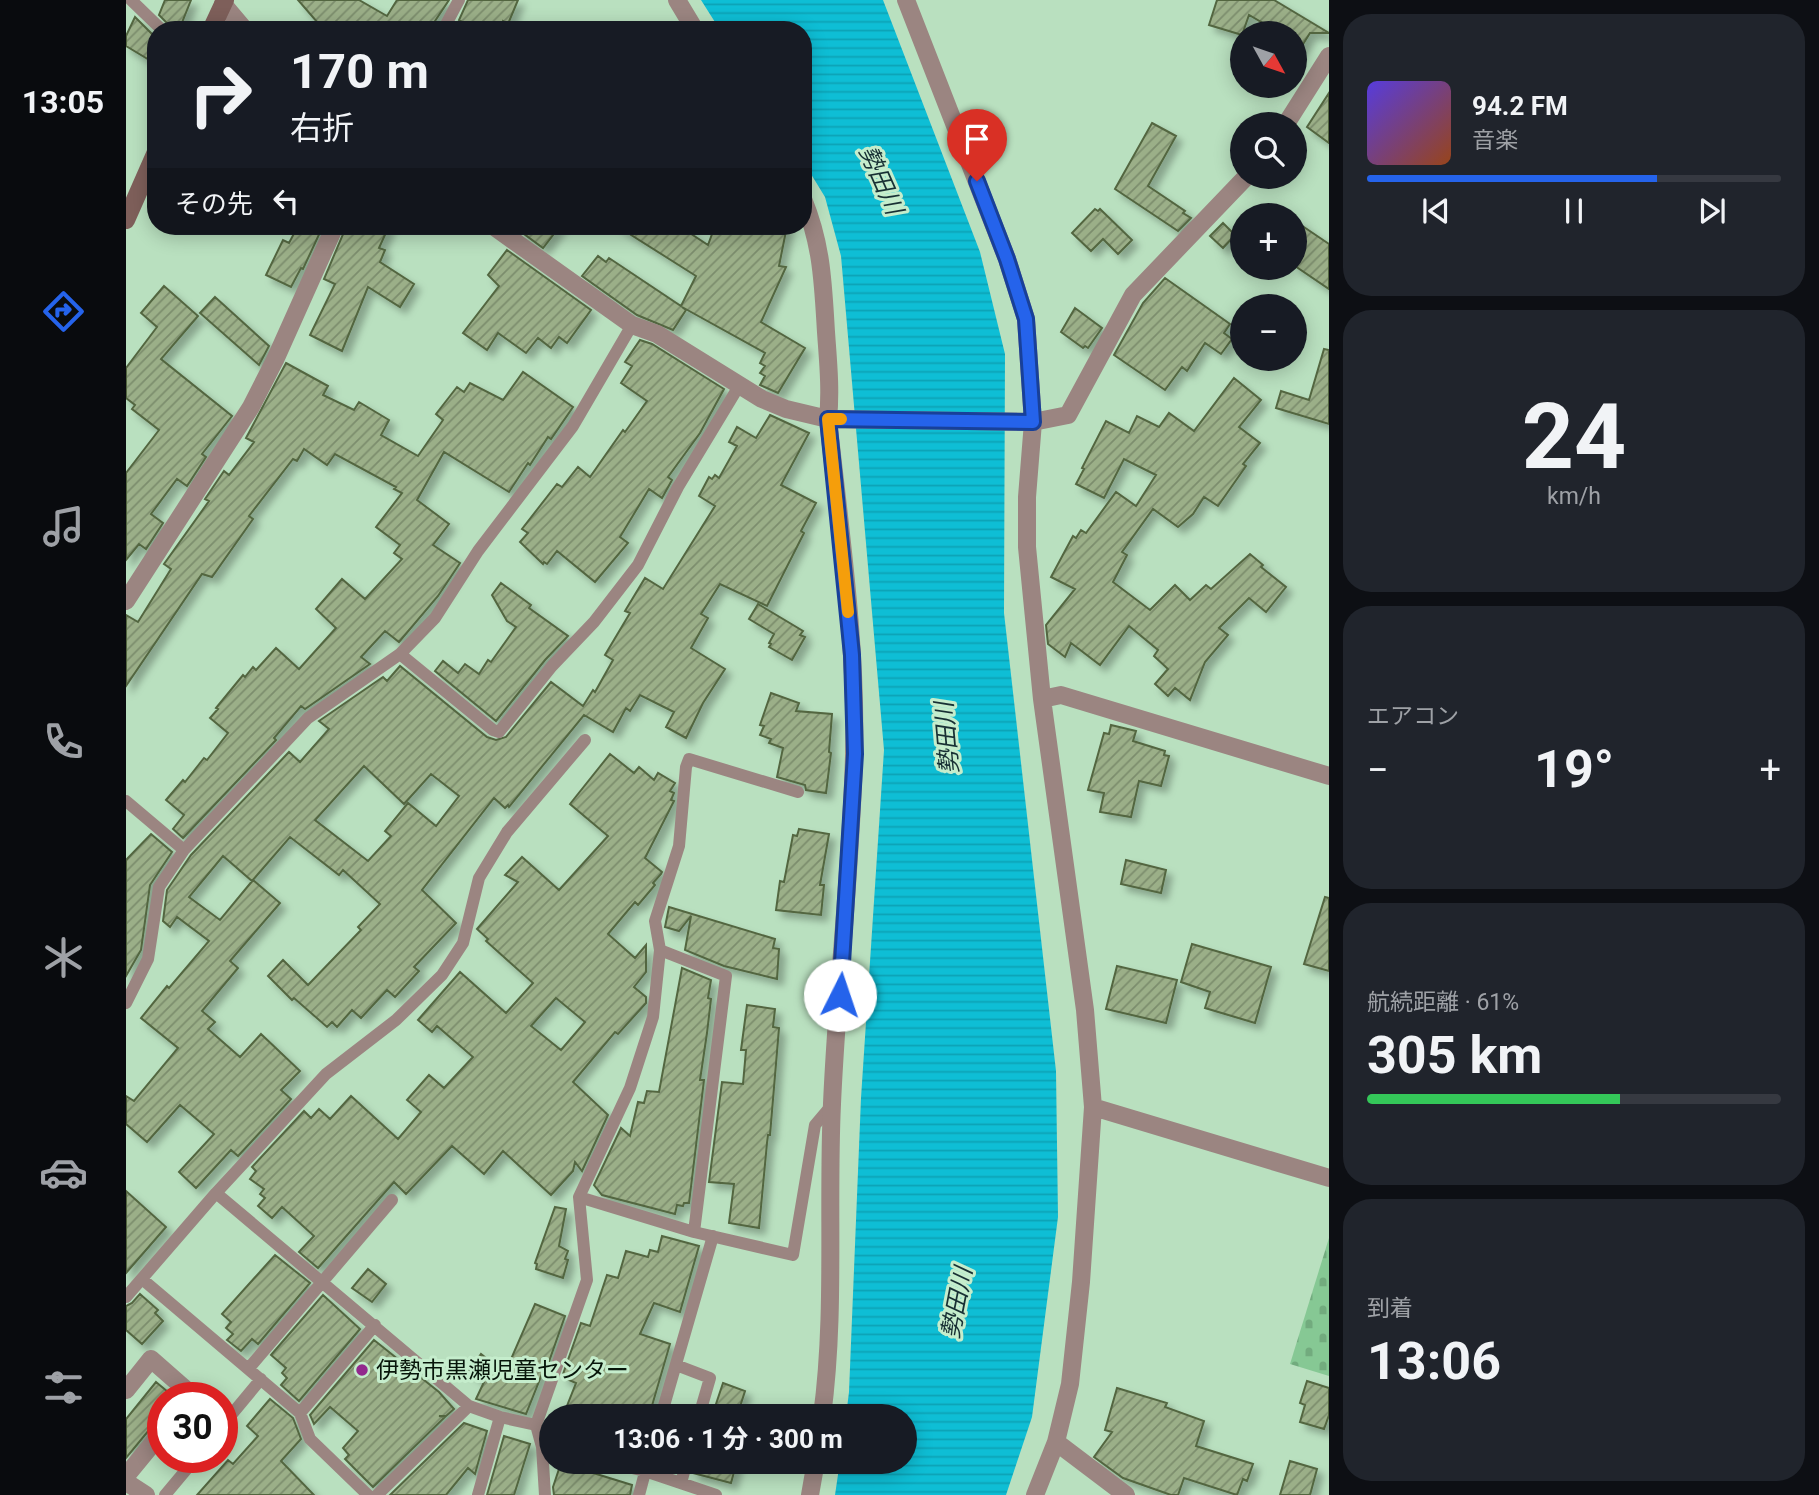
<!DOCTYPE html>
<html lang="ja">
<meta charset="utf-8">
<style>
:root{--surface:#171b24;--page:#20242c;--text:#f1f3f6;--muted:#9ea1a6;--line:#363941;--accent:#2563eb}
body{margin:0;font-family:Roboto,"Noto Sans JP",sans-serif;background:var(--page);color:var(--text);height:100vh;display:flex;flex-direction:column;font-size:26px;white-space:nowrap}
*{box-sizing:border-box;margin:0}
p{font-size:23px;color:var(--muted)}
.icon{flex:none;width:38px;height:38px;fill:none;stroke:currentColor;stroke-width:2;stroke-linecap:round;stroke-linejoin:round}
.map{position:relative;flex:1;overflow:hidden}
.details{display:flex;flex-direction:column;gap:14px;padding:14px;background:#0d0f14;width:490px}
.details>*{flex:none}
.hud{position:absolute;left:21px;top:21px;width:665px;height:214px;border-radius:28px;box-shadow:0 4px 18px #0003;background:#171b24;color:var(--text);overflow:hidden}
.needle{width:46px;rotate:130deg}
.controls{position:absolute;left:1104px;top:21px;display:grid;gap:14px}
.controls a{display:grid;place-items:center;width:77px;height:77px;border-radius:50%;background:var(--surface);box-shadow:0 4px 18px #0003;font-size:35px}
.speed{position:absolute;left:21px;top:1382px;display:flex;gap:14px;font-size:35px;font-weight:700;text-align:center}
.speed>*{display:grid;place-content:center;width:91px;height:91px;border-radius:50%;background:var(--surface);box-shadow:0 4px 18px #0003;line-height:1}
.speed .limit{border:10px solid #d22;background:#fff;color:#111}
.pin{position:absolute;display:grid;place-items:center;width:60px;height:60px;color:#fff;margin:-72px -30px;border-radius:50% 50% 50% 0;rotate:-45deg;box-shadow:0 0 7px #0007}
.pin .icon{rotate:45deg}
.me{position:absolute;width:77px;margin:-38px;rotate:4deg;stroke-linejoin:round;filter:drop-shadow(0 0 5px #0008)}
.turn{display:flex;align-items:center;gap:24px;height:147px;padding:0 28px;font-size:32px}
.turn .icon{width:91px;height:91px;stroke-width:2.5}
.turn b{display:block;font-size:49px;line-height:60px}
.then{display:flex;align-items:center;height:66px;padding:0 28px;background:#0003;gap:14px;font-size:26px}
.big{font-size:52px;font-weight:700;line-height:1.1}
.details .tile{flex:1;display:flex;flex-direction:column;justify-content:center;gap:10px;min-width:0;padding:0 24px;border-radius:28px;background:var(--page)}
.details .dial{align-items:center;gap:0}
.dial b{font-size:91px;line-height:1}
.song{display:flex;align-items:center;gap:21px}
.cover{width:84px;height:84px;border-radius:10px;background:linear-gradient(135deg,hsl(250 70% 55%),hsl(20 70% 35%))}
.played{height:7px;border-radius:4px;background:linear-gradient(90deg,var(--accent) 70%,var(--line) 70%)}
.keys{display:flex;justify-content:space-around;direction:ltr}
.heat{display:flex;justify-content:space-between;align-items:center;font-size:38px;direction:ltr}
.charge{height:10px;border-radius:5px;background:linear-gradient(90deg,#34c759 61%,var(--line) 0)}
.trip{position:absolute;left:413px;top:1404px;width:378px;height:70px;border-radius:35px;background:var(--surface);box-shadow:0 4px 18px #0003;font-weight:700;line-height:70px;text-align:center}
main{display:flex;flex:1;min-height:0}
.dock{display:flex;flex-direction:column;width:126px;justify-content:space-around;align-items:center;background:#090b0e;color:var(--muted)}
.dock .icon{width:49px;height:49px}
.dock .current{color:var(--accent)}
.dock b{font-size:32px;color:var(--text)}
.map>svg:first-child{display:block}
.cemetery{fill:url(#cemetery-stones)}
.water{fill:url(#water-rules)}
.building{fill:url(#building-hatch);stroke:#536641;stroke-width:2;fill-rule:evenodd;filter:url(#shadow)}
.lines{fill:none;stroke-linecap:round;stroke-linejoin:round}
.service{stroke:#9b8581;stroke-width:12}
.minor{stroke:#9b8581;stroke-width:18}
.secondary{stroke:#7e5f5a;stroke-width:18}
.route-casing{stroke:#184099;stroke-width:18}
.route{stroke:#2563eb;stroke-width:12}
.slow{stroke:#f59e0b;stroke-width:12}
.poi-dot{fill:#92298d;stroke:#c5edcc;stroke-width:2.5}
.labels{text-anchor:middle;stroke-width:6;stroke-linejoin:round;paint-order:stroke}
.poi-label{font-size:23px;fill:#07150a;stroke:#c5edcc;text-anchor:start}
.water-label{font-size:24px;font-style:italic;fill:#183034;stroke:#c5edcc}
</style>
<main>
<nav class="dock">
<b>13:05</b>
<svg class="icon current" aria-label="directions" viewBox="0 0 24 24"><path d="M12 3l9 9-9 9-9-9zM9 14v-3h6M13 9l2 2-2 2"/></svg>
<svg class="icon" aria-label="music" viewBox="0 0 24 24"><path d="M9 18V5l10-2v13"/><circle cx="6" cy="18" r="3"/><circle cx="16" cy="16" r="3"/></svg>
<svg class="icon" aria-label="phone" viewBox="0 0 24 24"><path d="M5 4h4l2 5-3 2q2 4 5 5l2-3 5 2v4C11 20 4 13 5 4z"/></svg>
<svg class="icon" aria-label="climate" viewBox="0 0 24 24"><path d="M12 3v18M4 7l16 10M4 17L20 7"/></svg>
<svg class="icon" aria-label="car" viewBox="0 0 24 24"><path d="M5 17H2v-5l4-1 3-4h7l3 4 3 1v5h-3M9 17h6M6 11h13"/><circle cx="7" cy="17" r="2"/><circle cx="17" cy="17" r="2"/></svg>
<svg class="icon" aria-label="filters" viewBox="0 0 24 24"><path d="M4 7h16M4 17h16"/><circle cx="9" cy="7" r="2"/><circle cx="15" cy="17" r="2"/></svg>
</nav>
<div class="map">
<svg width="1203" height="1495" viewBox="0 0 1203 1495">
<defs>
<pattern id="cemetery-stones" width="16" height="16" patternUnits="userSpaceOnUse" patternTransform="scale(1.75)"><rect width="16" height="16" fill="#86c894"/><path d="M2 7V4a2 2 0 0 1 4 0v3zM10 15v-3a2 2 0 0 1 4 0v3z" fill="#72ab7e"/></pattern>
<pattern id="water-rules" width="6" height="5" patternUnits="userSpaceOnUse" patternTransform="scale(1.75)"><rect width="6" height="5" fill="#0ebed5"/><path d="M0 2.5h6" fill="none" stroke="#0ca2b6"/></pattern>
<pattern id="building-hatch" width="6" height="6" patternUnits="userSpaceOnUse" patternTransform="scale(1.75)"><rect width="6" height="6" fill="#9baf88"/><path d="M-1 1l2-2M0 6l6-6M5 7l2-2" fill="none" stroke="#7c8d6d"/></pattern>
<filter id="shadow"><feDropShadow dx="6" dy="6" stdDeviation="3.5" flood-color="#0004"/></filter>
</defs>
<rect width="100%" height="100%" fill="#b9e0bf"/>
<!-- cemetery -->
<path class="cemetery" d="M1203,1238V1376L1164,1364Z"/>
<!-- water -->
<path class="water" d="M575,0H757L854,252L879,354L878,613L930,1071L932,1217L906,1417L880,1495H709L714,1461H779V1416H720L723,1392L735,1098L758,750L715,256L699,197L677,161V30H594Z"/>
<!-- building -->
<path class="building" d="M39,0H65L53,30H45L42,24L33,15Z
M172,0H233L261,16L271,0H323L303,30H298L288,23L284,28L287,30H198Z
M342,0H392L382,24L377,21L373,30H350L333,20Z
M1091,0H1148L1203,33H1184L1169,57V33H1154L1123,15L1116,35L1083,25Z
M9,17L30,38V64L0,46V36Z
M1203,93V143L1181,127Z
M1026,123L1050,136L1022,186L1059,211L1057,213L1065,218L1052,231L989,189Z
M969,209L972,211L974,209L1006,240L992,254L977,239L965,251L946,233Z
M1169,221L1203,244V289L1169,266Z
M1097,223L1109,235L1097,248L1084,236Z
M172,226H197L177,269L175,268L165,287L140,275L157,240L163,243Z
M225,226H263L253,248L259,250L254,262L288,284L274,307L242,287L216,351L184,335L209,284L198,279L220,227L224,229Z
M398,226H434L417,248L394,231Z
M491,226H553L582,245L589,226H661L653,266L660,267L635,322L679,348L652,393L634,385L639,376L634,373L639,366L634,363L639,353L556,307L560,310L547,330L511,315L456,276L472,256L480,262L483,258L555,306L570,276Z
M381,250L465,310L441,343L433,337L425,348L412,338L400,353L372,333L361,350L337,333L373,286L362,275Z
M1039,278L1104,324L1098,333L1106,339L1095,354L1079,343L1061,371L1056,367L1039,390L988,355L1017,303Z
M38,286L72,316L35,359L106,416L76,454L80,457L61,486L51,479L25,514L37,523L20,549L13,544L0,560V473L33,430L6,409L9,405L0,398V368L31,327L15,313Z
M89,297L143,346L133,365L74,313Z
M949,308L976,328L962,348L959,346L957,348L935,332Z
M514,340L526,344L598,389L574,433L542,477L546,480L536,498L523,489L494,537L502,543L469,582L431,551L421,564L418,562L417,564L394,542L402,533L396,529L431,484L436,487L452,467L464,477L497,430L499,432L521,401L495,383L506,366L499,362Z
M1198,349L1203,350V424L1150,408L1155,391L1183,400Z
M160,363L202,386L197,395L228,410L233,402L263,420L255,435L292,456L317,420L310,414L331,387L338,392L344,383L377,400L397,372L447,407L425,439L422,437L404,465L402,463L383,492L318,452L291,500L323,524L307,545L334,563L312,596L273,642L259,631L235,657L244,664L179,709L175,706L148,738L150,740L57,838L47,829L58,815L40,800L57,780L59,782L78,758L81,760L102,733L84,718L92,709L90,708L117,675L119,677L127,667L130,670L150,648L173,669L210,628L190,609L216,579L239,599L276,559L268,553L274,545L250,527L276,493L268,489L270,487L209,454L201,465L178,449L171,461L167,459L123,516L127,519L86,577L76,574L0,686V615L12,622L45,569L38,564L83,501L79,499L98,471L103,475L128,442L120,438Z
M1108,378L1135,400L1113,427L1134,443L1117,464L1120,466L1092,506L1078,497L1067,514L1052,527L1027,509L996,552L1001,555L987,582L1024,610L1049,585L1064,600L1080,585L1085,589L1124,554L1137,565L1135,567L1160,587L1140,612L1123,598L1093,628L1102,635L1079,662L1064,700L1049,688L1042,696L1029,684L1042,669L1028,656L1032,650L1003,626L974,665L945,643L939,657L922,644L920,625L949,589L925,577L947,536L950,538L955,530L960,533L990,492L1010,506L1030,475L998,459L978,498L950,484L958,469L956,468L980,421L1003,433L1011,416L1033,427L1043,413L1068,431Z
M644,415L683,433L655,485L690,503L675,531L678,533L641,606L594,584L575,614L582,618L565,648L599,669L577,703L560,738L540,727L548,712L514,695L504,711L500,708L487,732L458,715L383,807L382,805L379,808L368,798L296,890L330,923L288,967L293,971L269,997L261,990L235,1018L226,1010L211,1027L206,1022L201,1027L168,998L166,1000L142,976L157,960L182,985L235,930L232,927L254,904L217,870L213,875L164,837L126,881L97,856L63,897L94,920L127,880L154,903L104,961L112,968L76,1011L89,1022L82,1029L114,1057L135,1034L174,1071L155,1090L165,1099L112,1156L105,1150L70,1188L53,1172L88,1134L54,1105L21,1142L0,1124V1096L8,1101L52,1048L15,1018L41,986L43,988L83,941L51,917L44,927L37,921L41,890L65,855L163,752L174,762L203,729L193,721L257,677L261,681L274,666L361,737L370,740L380,737L425,682L457,706L467,690L469,692L487,660L479,655L504,613L499,611L519,578L537,589L589,506L573,496L583,477L586,479L589,475L593,478L611,446L603,442L611,427L630,438ZM238,766L278,804L305,774L333,796L310,826L282,803L259,831L265,836L242,861L189,820Z
M375,583L405,605L403,608L442,636L419,660L370,721L309,671L317,661L332,673L339,664L353,674L362,660L365,662L390,627L381,621L366,595Z
M632,604L677,631L674,635L679,637L666,660L643,647L645,644L643,643L648,634L623,619Z
M645,693L673,703L670,711L706,714L703,752L705,753L700,793L680,790L679,785L651,777L657,748L643,743L645,739L634,735L638,726L634,725Z
M985,725L1010,731L1007,741L1039,751L1038,755L1043,756L1035,786L1013,781L1005,817L974,812L978,793L962,790L978,733L983,734Z
M484,754L508,773L513,767L528,780L532,773L549,783L544,791L548,793L545,800L548,801L519,858L536,872L535,874L527,883L529,885L512,905L509,902L482,934L509,958L520,945V972L508,987L520,997V1003L492,1034L489,1032L447,1082L482,1115L456,1171L449,1162L447,1171L425,1195L377,1151L358,1174L326,1146L280,1194L268,1182L192,1268L173,1252L188,1236L156,1207L146,1218L132,1206L139,1198L134,1194L138,1189L124,1179L130,1171L126,1167L178,1111L185,1118L193,1109L204,1119L225,1096L272,1139L295,1112L281,1100L303,1075L318,1088L347,1057L311,1026L306,1032L292,1020L334,972L380,1013L407,983L360,941L362,939L351,929L392,882L379,875L396,857L433,890L482,836L444,804ZM430,998L459,1022L435,1050L405,1026Z
M673,829L703,834L694,885H698L695,915L650,910L654,881L658,882L667,835L671,836Z
M25,834L46,852L24,885L15,950L0,976V860Z
M1000,860L1040,870L1035,893L995,884Z
M1199,897L1203,898V971L1178,964Z
M543,907L649,939L647,948L653,949L651,979L598,966L559,950L565,916L553,931L539,927Z
M1066,944L1145,967L1129,1023L1079,1008L1084,992L1055,982Z
M991,966L1051,980L1040,1023L980,1009Z
M556,968L585,980L582,998L585,999L581,1033L574,1080H578L563,1203H558L557,1206L551,1205L549,1214L476,1195L468,1185L495,1128L504,1136L512,1102L518,1103L521,1091L533,1092Z
M621,1005L649,1009L647,1027L653,1028L644,1135H642L641,1143L633,1228L603,1223L608,1184L583,1182L596,1082L617,1084L620,1050H615Z
M0,1191L40,1227L0,1273Z
M429,1207L440,1209L433,1246L442,1251L439,1259L442,1260L437,1278L410,1269L411,1264L409,1263Z
M536,1236L573,1246L554,1312L528,1303L514,1334L544,1344L523,1416H437L450,1383L436,1377L455,1323L464,1326L481,1275L492,1278L500,1251L522,1257L524,1250L532,1252Z
M149,1255L184,1283L132,1344L126,1339L115,1351L101,1340L107,1334L100,1328L105,1322L96,1314Z
M242,1269L260,1284L246,1302L226,1288Z
M14,1294L32,1310L29,1313L37,1321L16,1344L0,1330V1306L6,1303Z
M197,1295L234,1329L173,1401L155,1385L161,1378L156,1373L160,1368L145,1355Z
M409,1304L439,1316L420,1370L418,1369L400,1414L350,1399L358,1382L343,1371L355,1354L379,1373Z
M248,1340L313,1392L328,1409L320,1416H313L319,1417L247,1487L219,1459L223,1455L217,1448L232,1431L204,1407L188,1424L184,1415Z
M1181,1381L1203,1388V1415L1198,1429L1174,1422L1179,1405L1174,1403Z
M30,1382L48,1397L37,1398V1411L32,1417L33,1418L0,1458V1419Z
M597,1383L619,1391L611,1416H586Z
M991,1388L1041,1403L1039,1407L1078,1421L1070,1446L1127,1464L1121,1481L1117,1479L1111,1495L1058,1478L1052,1495H1045L997,1478L968,1457L986,1432L979,1430Z
M144,1399L167,1418L175,1439L155,1461L188,1495H71L102,1460L107,1464L132,1436L121,1426Z
M338,1423L361,1431L349,1474L342,1468L320,1495H264Z
M378,1436L404,1444L388,1495H361Z
M570,1461H611L605,1483L567,1473Z
M1164,1461L1191,1469L1184,1495H1154Z
M435,1463L506,1485L504,1495H428L427,1487Z"/>
<g class="lines">
<!-- service -->
<path class="service" d="M5,0L36,30
M317,30L333,0
M274,654L367,730L373,732L426,666L468,622L512,565L552,487L613,386
M0,801L58,850
M534,950L600,976L568,1232
M0,1003L22,959L33,887L58,850L182,718L274,654L309,618L352,551L447,426L506,325
M90,1193L343,1406L374,1417L410,1425
M453,1197L568,1232L667,1255L689,1125L705,1106
M16,1279L174,1413L184,1439L242,1495
M0,1297L90,1193L200,1074L270,1020L316,975L337,943L353,878L381,832L459,740
M550,1365L584,1378L573,1416
M123,1368L266,1200
M174,1413L249,1325
M535,1416L587,1236
M96,1426L135,1379
M476,1461L519,1471L590,1495
M555,1483L561,1461
M39,1495L70,1458
M251,1495L343,1406
M352,1495L374,1417
M419,1495L416,1447L410,1425L461,1280L453,1197L504,1088L527,1017L534,950L529,921L553,846L560,767L563,759L672,792
M513,1495L522,1461"/>
<!-- minor -->
<path class="minor" d="M551,0L569,30
M780,0L881,259L900,319L907,422L901,497V547L916,699L959,1010L967,1107L955,1282L944,1384L930,1442L909,1495
M97,4L119,30
M1160,124L1203,56
M677,199C696,245 697,283 700,332C702,361 705,390 702,419C714,530 731,644 728,756C725,872 711,988 706,1104C701,1207 710,1313 696,1416
M367,226L506,325L531,334L636,399L660,409L702,419L907,422L942,415L1007,295L1120,177
M0,601L125,407L149,360L209,226
M916,699L935,695L1203,776
M967,1107L1203,1178
M0,1390L25,1359L66,1395L64,1398
M930,1442L1000,1495
M0,1476L37,1431
M0,1482L20,1495
M684,1495L690,1461"/>
<!-- secondary -->
<path class="secondary" d="M85,30L99,0
M0,220L30,152"/>
</g>
<g class="lines">
<!-- route casing -->
<g class="route-casing">
<path id="route" d="M714,995L729,754L726,655L702,419L907,422L900,319L881,259L851,181"/>
</g>
<!-- route -->
<use href="#route" class="route"/>
<!-- slow -->
<path class="slow" d="M715,419H702L722,612"/>
</g>
<!-- markers -->
<circle class="poi-dot" cx="236" cy="1370" r="7"/>
<g class="labels">
<!-- poi labels -->
<g class="poi-label">
<text x="250" y="1378">伊勢市黒瀬児童センター</text>
</g>
<!-- water labels -->
<g class="water-label">
<text transform="translate(755 180) rotate(66)" y="8">勢田川</text>
<text transform="translate(821 738) rotate(-95)" y="8">勢田川</text>
<text transform="translate(831 1303) rotate(-79)" y="8">勢田川</text>
</g>
</g>
</svg>
<div class="controls">
<a><svg class="needle" viewBox="-14 -14 28 28"><path d="M0-13l5 13h-10z" fill="#e53935"/><path d="M0 13l5-13h-10z" fill="#9ea1a6"/></svg></a>
<a><svg class="icon" aria-label="search" viewBox="0 0 24 24"><circle cx="10" cy="10" r="6"/><path d="M15 15l6 6"/></svg></a>
<a>+</a>
<a>−</a>
</div>
<div class="speed"><div class="limit">30</div></div>
<div class="pin" style="left:851px;top:181px;background:#d93025"><svg class="icon" aria-label="arrive" viewBox="0 0 24 24"><path d="M6 21V4h12l-3 4 3 4H6"/></svg></div>
<svg class="me" style="left:714px;top:995px" viewBox="-20 -20 40 40"><circle r="19" fill="#fff"/><path d="M0-13L10 11 0 6-10 11z" fill="#2563eb"/></svg>
<div class="trip">13:06 · 1 分 · 300 m</div>
<div class="hud">
<div class="turn"><svg class="icon" aria-label="right" viewBox="0 0 24 24"><path d="M7 20v-9h11M14 6l5 5-5 5"/></svg><div><b>170 m</b>右折</div></div>
<div class="then">その先<svg class="icon" aria-label="left" viewBox="0 0 24 24"><path d="M17 20v-9H6M10 6l-5 5 5 5"/></svg></div>
</div>
</div>
<section class="details">
<div class="tile">
<div class="song"><i class="cover"></i><div><b>94.2 FM</b><p>音楽</p></div></div>
<div class="played"></div>
<div class="keys"><svg class="icon" aria-label="previous" viewBox="0 0 24 24"><path d="M18 5L8 12l10 7zM5 5v14"/></svg><svg class="icon" aria-label="pause" viewBox="0 0 24 24"><path d="M8 5v14M16 5v14"/></svg><svg class="icon" aria-label="next" viewBox="0 0 24 24"><path d="M6 5l10 7-10 7zM19 5v14"/></svg></div>
</div>
<div class="tile dial"><b>24</b><p>km/h</p></div>
<div class="tile"><p>エアコン</p>
<div class="heat"><a>−</a><b class="big">19°</b><a>+</a></div>
</div>
<div class="tile"><p>航続距離 · 61%</p><b class="big">305 km</b><div class="charge"></div></div>
<div class="tile"><p>到着</p><b class="big">13:06</b></div>
</section>
</main>
